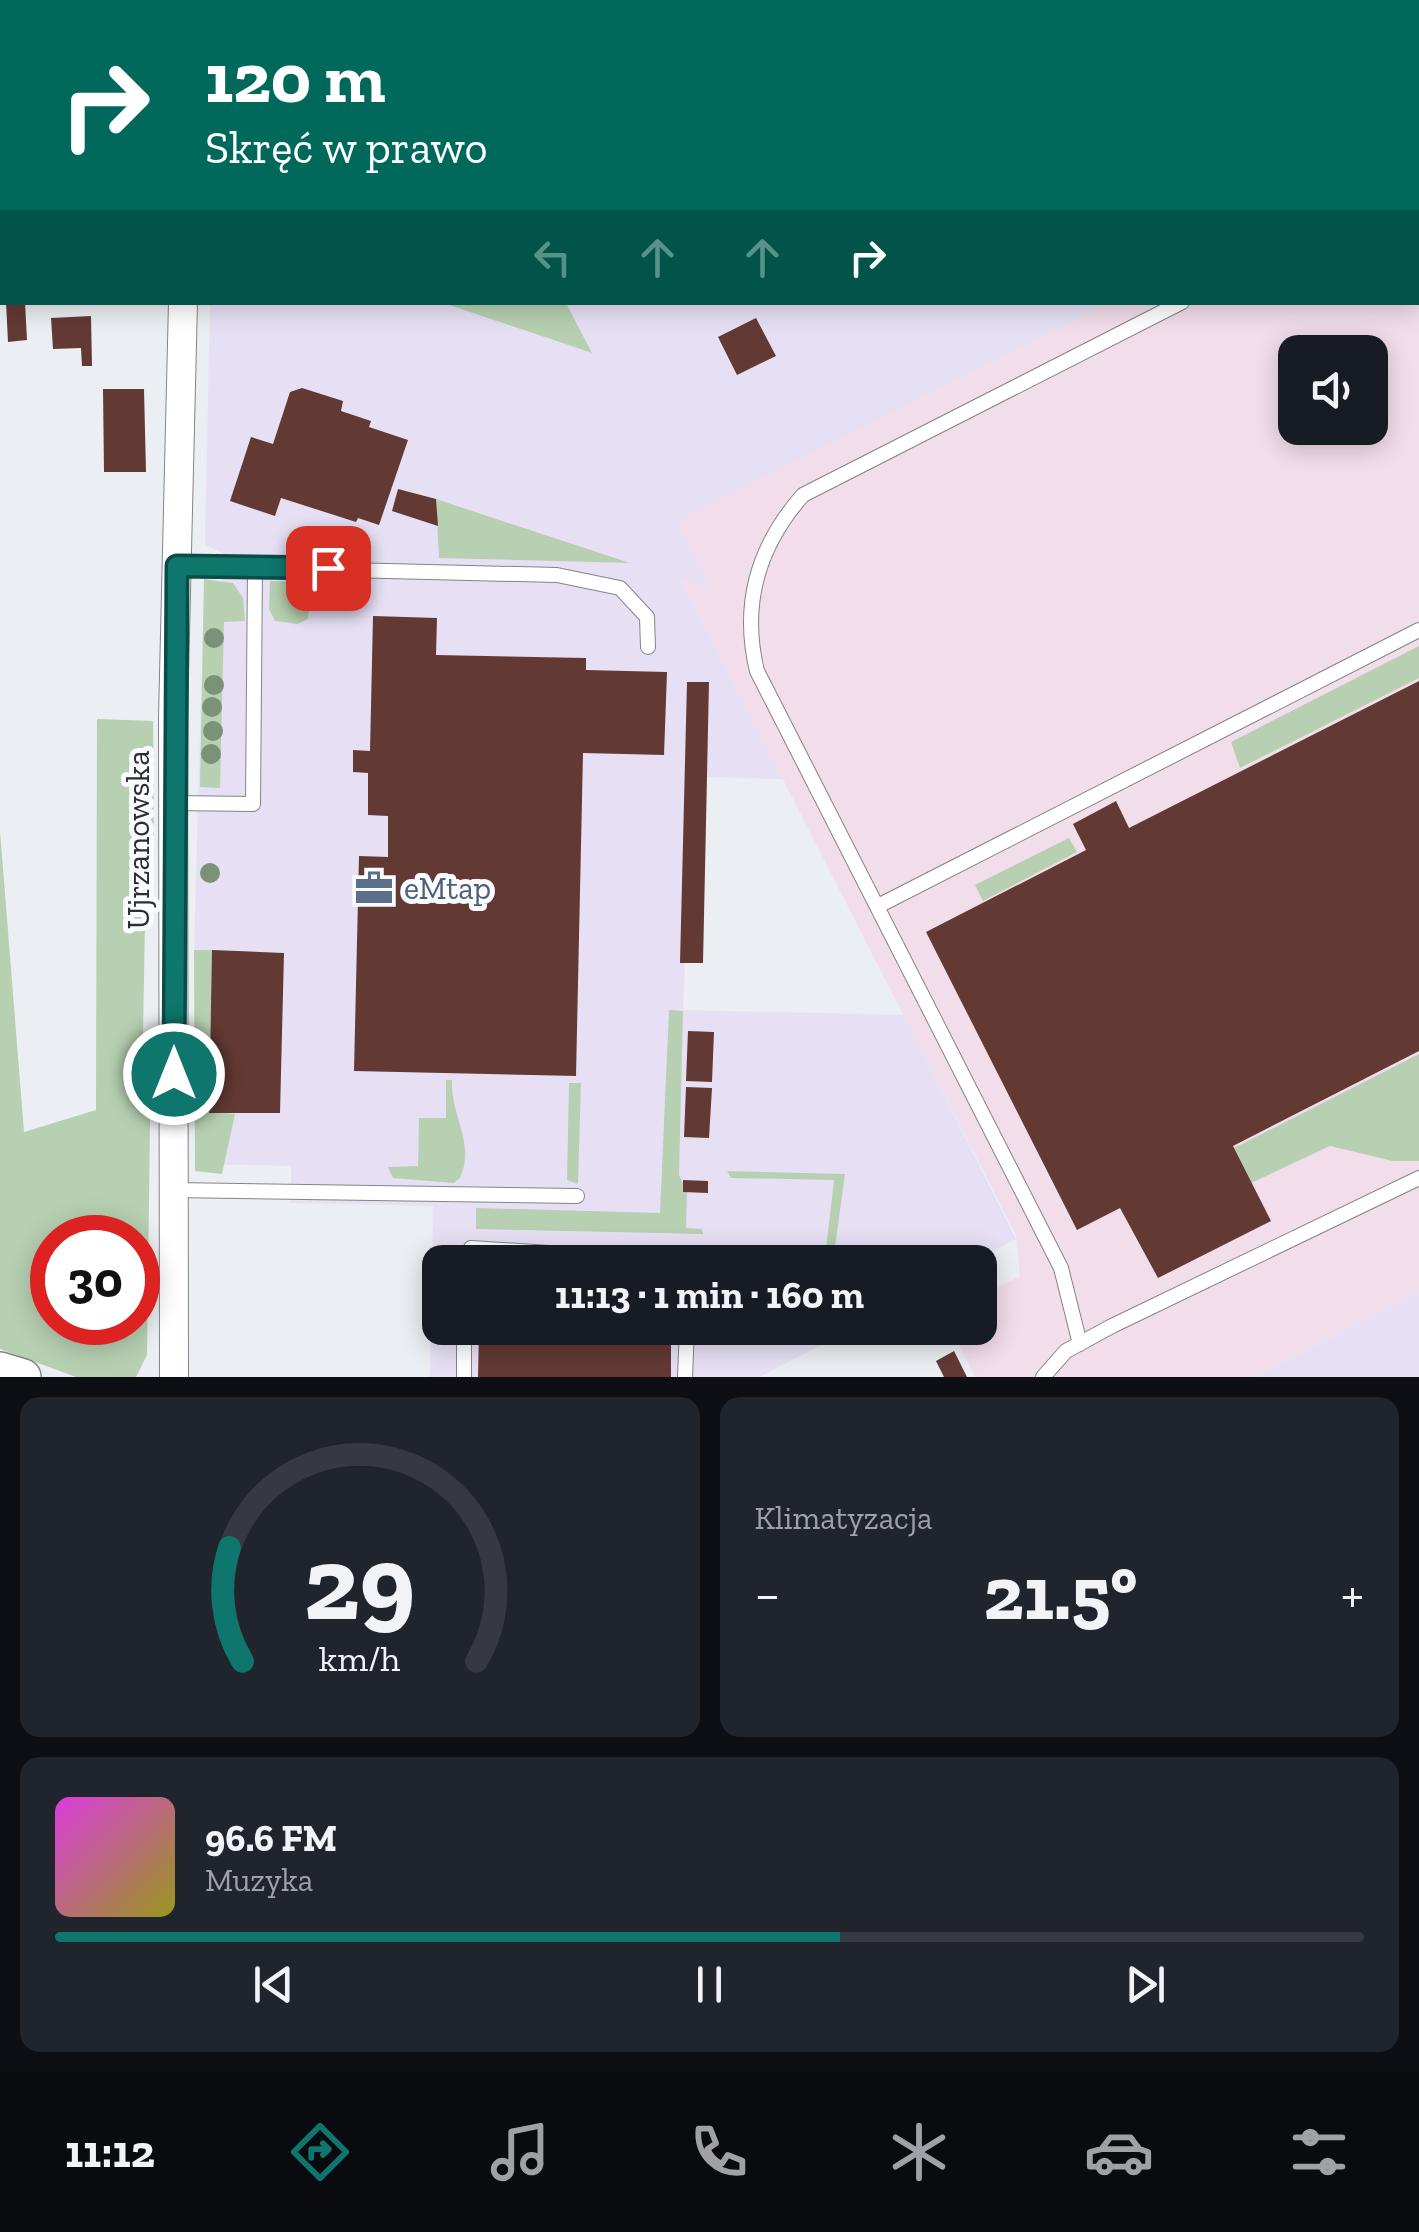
<!DOCTYPE html>
<html lang="pl">
<meta charset="utf-8">
<style>
:root{--surface:#171b24;--page:#20242c;--text:#f1f3f6;--muted:#9ea1a6;--line:#363941;--accent:#0f766e}
body{margin:0;font-family:"Zilla Slab",serif;background:var(--page);color:var(--text);height:100vh;display:flex;flex-direction:column;font-size:38px;white-space:nowrap}
*{box-sizing:border-box;margin:0}
p{font-size:32px;color:var(--muted)}
.icon{flex:none;width:55px;height:55px;fill:none;stroke:currentColor;stroke-width:2;stroke-linecap:round;stroke-linejoin:round}
.map{position:relative;height:1377px;overflow:hidden}
.panel{display:flex;flex-direction:column;gap:20px;padding:20px;background:#0d0f14;flex:1}
.panel>*{flex:none}
.top-card{position:absolute;left:0px;top:0px;width:1420px;height:305px;box-shadow:0 5px 25px #0003;background:#00695c;color:#fff;overflow:hidden}
.fabs{position:absolute;left:1278px;top:335px;display:grid;gap:20px}
.fabs a{display:grid;place-items:center;width:110px;height:110px;border-radius:20px;background:var(--surface);box-shadow:0 5px 25px #0003;font-size:50px}
.speed{position:absolute;left:30px;top:1215px;display:flex;gap:20px;font-size:50px;font-weight:700;text-align:center}
.speed>*{display:grid;place-content:center;width:130px;height:130px;border-radius:50%;background:var(--surface);box-shadow:0 5px 25px #0003;line-height:1}
.speed .limit{border:15px solid #d22;background:#fff;color:#111}
.pin{position:absolute;display:grid;place-items:center;width:85px;height:85px;color:#fff;margin:-42px;border-radius:20px;box-shadow:0 5px 15px #0006}
.me{position:absolute;width:110px;margin:-55px;rotate:0deg;stroke-linejoin:round;filter:drop-shadow(0 0 8px #0008)}
.turn{display:flex;align-items:center;gap:35px;height:210px;padding:0 40px;font-size:45px}
.turn .icon{width:130px;height:130px;stroke-width:2.5}
.turn b{display:block;font-size:70px;line-height:85px}
.lanes{display:flex;align-items:center;height:95px;padding:0 40px;background:#0003;justify-content:center;gap:50px;direction:ltr}
.lanes .off{opacity:.35}
.big{font-size:75px;font-weight:700;line-height:1.1}
.panel .widget{flex:1;display:flex;flex-direction:column;justify-content:center;gap:15px;min-width:0;padding:0 35px;border-radius:20px;background:var(--page)}
.panel .dial{align-items:center;gap:0}
.dial svg{height:260px;overflow:visible;fill:none;stroke:var(--line);stroke-width:7;stroke-linecap:round;text-anchor:middle}
.dial text{fill:var(--text);stroke:none}
.song{display:flex;align-items:center;gap:30px}
.cover{width:120px;height:120px;border-radius:15px;background:linear-gradient(135deg,hsl(300 70% 55%),hsl(60 70% 35%))}
.played{height:10px;border-radius:5px;background:linear-gradient(90deg,var(--accent) 60%,var(--line) 60%)}
.keys{display:flex;justify-content:space-around;direction:ltr}
.heat{display:flex;justify-content:space-between;align-items:center;font-size:55px;direction:ltr}
.panel .tiles{flex:1;display:grid;gap:20px;grid-template-columns:1fr 1fr}
.widget:last-child{grid-column:span 2}
.trip{position:absolute;left:422px;top:1245px;width:575px;height:100px;border-radius:20px;background:var(--surface);box-shadow:0 5px 25px #0003;font-weight:700;line-height:100px;text-align:center}
.tabs{display:flex;height:160px;justify-content:space-around;align-items:center;background:#090b0e;color:var(--muted)}
.tabs .icon{width:70px;height:70px}
.tabs .current{color:var(--accent)}
.tabs b{font-size:45px;color:var(--text)}
.map>svg:first-child{display:block}
.commercial{fill:#e7e0f5}
.industrial{fill:#f2ddea;fill-rule:evenodd}
.green{fill:#b7d0b1;fill-rule:evenodd}
.building{fill:#633934}
.lines{fill:none;stroke-linecap:round;stroke-linejoin:round}
.service-casing{stroke:#828487;stroke-width:16}
.minor-casing{stroke:#828487;stroke-width:30}
.tertiary-casing{stroke:#828487;stroke-width:38}
.primary-casing{stroke:#b37669;stroke-width:45}
.service{stroke:#fff;stroke-width:14}
.minor{stroke:#fff;stroke-width:28}
.tertiary{stroke:#fff;stroke-width:35}
.primary{stroke:#fdc5b8;stroke-width:42}
.tree{fill:#7a9278}
.route-casing{stroke:#0a4d48;stroke-width:25}
.route{stroke:#0f766e;stroke-width:18}
.labels{text-anchor:middle;stroke-width:10;stroke-linejoin:round;paint-order:stroke}
.street-label{font-size:32px;fill:#2c2d2f;stroke:#f9fbfe}
.service-label{font-size:32px;fill:#4e5e75;stroke:#f9fbfe;text-anchor:start}
</style>
<div class="map">
<svg width="1419" height="1377" viewBox="0 0 1419 1377">
<rect width="100%" height="100%" fill="#ebeef2"/>
<!-- commercial -->
<path class="commercial" d="M383,0H1419V146L1418,2Z
M210,303H443L591,353L566,303H1110L679,521L713,590L681,580L783,779L706,777L703,963H685L683,1010L904,1015L1016,1239L973,1262H440V1328H855L759,1377H430L433,1206L291,1203V1166L196,1164L194,950L204,588L222,582L224,554L205,544Z
M1419,1293V1377H1254Z"/>
<!-- industrial -->
<path class="industrial" d="M1419,146V1293L1254,1377H975L950,1328H980V1297L1020,1276L1016,1235L680,578L712,589L678,521L1110,303L1418,302ZM1295,352H1370V428H1295Z"/>
<!-- green -->
<path class="green" d="M443,303H566L592,353Z
M436,499L630,563L439,558Z
M204,579L233,583L243,598L245,621L224,622L220,788L200,787Z
M270,581L311,582L308,619L298,624L275,621L269,609Z
M1419,646V678L1240,768L1231,742Z
M97,719L153,721L154,849L146,865L142,1091L150,1121L147,1355L136,1377H76L0,1349V831L24,1132L96,1110ZM52,1238H138V1322H52Z
M1069,838L1077,852L983,901L975,885Z
M194,950H212L209,1112L235,1114L222,1174L195,1171Z
M669,1010L683,1011L679,1175L687,1192L686,1228L702,1229L703,1234L476,1229V1208L660,1213Z
M1419,1054V1161H1393L1330,1146L1251,1183L1234,1148Z
M446,1080H452C450,1115 476,1143 460,1178L454,1183L393,1178L388,1167L418,1166L419,1118H446Z
M569,1083H581L578,1184L567,1180Z
M727,1171L845,1174L833,1262H806L807,1249H826L834,1180L731,1178Z"/>
<!-- building -->
<path class="building" d="M6,302H25L27,340L8,342Z
M91,316L92,366H82L81,348L53,349L51,318Z
M756,318L776,356L737,375L718,337Z
M302,388L343,401L341,411L371,421L369,427L408,440L379,525L358,518L356,522L281,498L275,516L230,501L251,437L273,444L290,392Z
M103,389H144L146,472H104Z
M398,489L436,499L438,526L392,511Z
M373,616L437,618L436,655L586,658V670L667,672L664,755L583,753L576,1076L354,1071L359,856L388,857V816L368,815V773L353,772V750L370,751Z
M1419,681V1051L1233,1146L1271,1221L1158,1278L1120,1208L1077,1230L926,932L1086,850L1073,824L1116,801L1129,828Z
M687,682H709L703,963H680Z
M212,950L284,953L280,1113H209Z
M688,1031L714,1032L712,1082L686,1081Z
M686,1087L712,1088L709,1138L684,1137Z
M683,1180L708,1181V1193L683,1192Z
M479,1328H671V1377H478Z
M954,1351L967,1377H944L936,1361Z"/>
<g class="lines">
<!-- service casing -->
<g class="service-casing">
<path id="service" d="M512,2L516,0
M1418,182H1419
M177,566L557,575L620,588L647,617L648,647
M173,803L253,804L255,567
M880,905L1419,630
M174,1190L577,1196
M465,1262L471,1248L689,1262
M1080,1344L1061,1268L757,671C741,605 757,547 803,495L1182,302
M464,1377V1328
M685,1377L687,1328
M1043,1377L1066,1351L1112,1326L1419,1178"/>
</g>
<!-- minor casing -->
<g class="minor-casing">
<path id="minor" d="M189,0L190,2
M0,30L2,34
M174,1377L173,717L183,302"/>
</g>
<!-- tertiary casing -->
<g class="tertiary-casing">
<path id="tertiary" d="M0,1370L23,1377"/>
</g>
<!-- primary casing -->
<g class="primary-casing">
<path id="primary" d="M131,2L136,0
M0,66L2,64"/>
</g>
<!-- service -->
<use href="#service" class="service"/>
<!-- minor -->
<use href="#minor" class="minor"/>
<!-- tertiary -->
<use href="#tertiary" class="tertiary"/>
<!-- primary -->
<use href="#primary" class="primary"/>
</g>
<!-- trees -->
<g class="tree">
<circle cx="214" cy="638" r="10"/>
<circle cx="214" cy="685" r="10"/>
<circle cx="212" cy="707" r="10"/>
<circle cx="213" cy="731" r="10"/>
<circle cx="211" cy="754" r="10"/>
<circle cx="210" cy="873" r="10"/>
</g>
<g class="lines">
<!-- route casing -->
<g class="route-casing">
<path id="route" d="M174,1074L177,566L328,568"/>
</g>
<!-- route -->
<use href="#route" class="route"/>
</g>
<!-- icons -->
<defs>
<g id="office-bare" transform="scale(3)"><path d="M-6-3h4V-5.5h4V-3h4V5H-6ZM-1-4.5V-3h2v-1.5ZM-6 0V1H6V0Z" fill="#5c6f8a" stroke="#f9fbfe" stroke-width="2.5" paint-order="stroke"/></g>
</defs>
<g fill-rule="evenodd">
<use href="#office-bare" x="374" y="888"/>
</g>
<g class="labels">
<!-- street labels -->
<g class="street-label">
<text transform="translate(138 840) rotate(-90)" y="11">Ujrzanowska</text>
</g>
<!-- service labels -->
<g class="service-label">
<text x="404" y="899">eMtap</text>
</g>
</g>
</svg>
<div class="fabs">
<a><svg class="icon" aria-label="sound" viewBox="0 0 24 24"><path d="M4 9h4l5-4v14l-5-4H4zM17 9q2 3 0 6"/></svg></a>
</div>
<div class="speed"><div class="limit">30</div></div>
<div class="pin" style="left:328px;top:568px;background:#d93025"><svg class="icon" aria-label="arrive" viewBox="0 0 24 24"><path d="M6 21V4h12l-3 4 3 4H6"/></svg></div>
<svg class="me" style="left:174px;top:1074px" viewBox="-20 -20 40 40"><circle r="17" fill="#0f766e" stroke="#fff" stroke-width="3"/><path d="M0-11L8 9 0 5-8 9z" fill="#fff"/></svg>
<div class="trip">11:13 · 1 min · 160 m</div>
<div class="top-card">
<div class="turn"><svg class="icon" aria-label="right" viewBox="0 0 24 24"><path d="M7 20v-9h11M14 6l5 5-5 5"/></svg><div><b>120 m</b>Skręć w prawo</div></div>
<div class="lanes"><svg class="icon off" aria-label="left" viewBox="0 0 24 24"><path d="M17 20v-9H6M10 6l-5 5 5 5"/></svg><svg class="icon off" aria-label="ahead" viewBox="0 0 24 24"><path d="M12 20V5M6 11l6-6 6 6"/></svg><svg class="icon off" aria-label="ahead" viewBox="0 0 24 24"><path d="M12 20V5M6 11l6-6 6 6"/></svg><svg class="icon" aria-label="right" viewBox="0 0 24 24"><path d="M7 20v-9h11M14 6l5 5-5 5"/></svg></div>
</div>
</div>
<section class="panel">
<div class="tiles">
<div class="widget dial"><svg viewBox="0 0 100 80">
<path d="M14 69A42 42 0 1 1 86 69"/>
<path d="M14 69A42 42 0 0 1 10 34" stroke="#0f766e"/>
<text x="50" y="56" font-size="32" font-weight="700">29</text>
<text x="50" y="72" font-size="11">km/h</text>
</svg></div>
<div class="widget"><p>Klimatyzacja</p>
<div class="heat"><a>−</a><b class="big">21.5°</b><a>+</a></div>
</div>
<div class="widget">
<div class="song"><i class="cover"></i><div><b>96.6 FM</b><p>Muzyka</p></div></div>
<div class="played"></div>
<div class="keys"><svg class="icon" aria-label="previous" viewBox="0 0 24 24"><path d="M18 5L8 12l10 7zM5 5v14"/></svg><svg class="icon" aria-label="pause" viewBox="0 0 24 24"><path d="M8 5v14M16 5v14"/></svg><svg class="icon" aria-label="next" viewBox="0 0 24 24"><path d="M6 5l10 7-10 7zM19 5v14"/></svg></div>
</div>
</div>
</section>
<nav class="tabs">
<b>11:12</b>
<svg class="icon current" aria-label="directions" viewBox="0 0 24 24"><path d="M12 3l9 9-9 9-9-9zM9 14v-3h6M13 9l2 2-2 2"/></svg>
<svg class="icon" aria-label="music" viewBox="0 0 24 24"><path d="M9 18V5l10-2v13"/><circle cx="6" cy="18" r="3"/><circle cx="16" cy="16" r="3"/></svg>
<svg class="icon" aria-label="phone" viewBox="0 0 24 24"><path d="M5 4h4l2 5-3 2q2 4 5 5l2-3 5 2v4C11 20 4 13 5 4z"/></svg>
<svg class="icon" aria-label="climate" viewBox="0 0 24 24"><path d="M12 3v18M4 7l16 10M4 17L20 7"/></svg>
<svg class="icon" aria-label="car" viewBox="0 0 24 24"><path d="M5 17H2v-5l4-1 3-4h7l3 4 3 1v5h-3M9 17h6M6 11h13"/><circle cx="7" cy="17" r="2"/><circle cx="17" cy="17" r="2"/></svg>
<svg class="icon" aria-label="filters" viewBox="0 0 24 24"><path d="M4 7h16M4 17h16"/><circle cx="9" cy="7" r="2"/><circle cx="15" cy="17" r="2"/></svg>
</nav>
